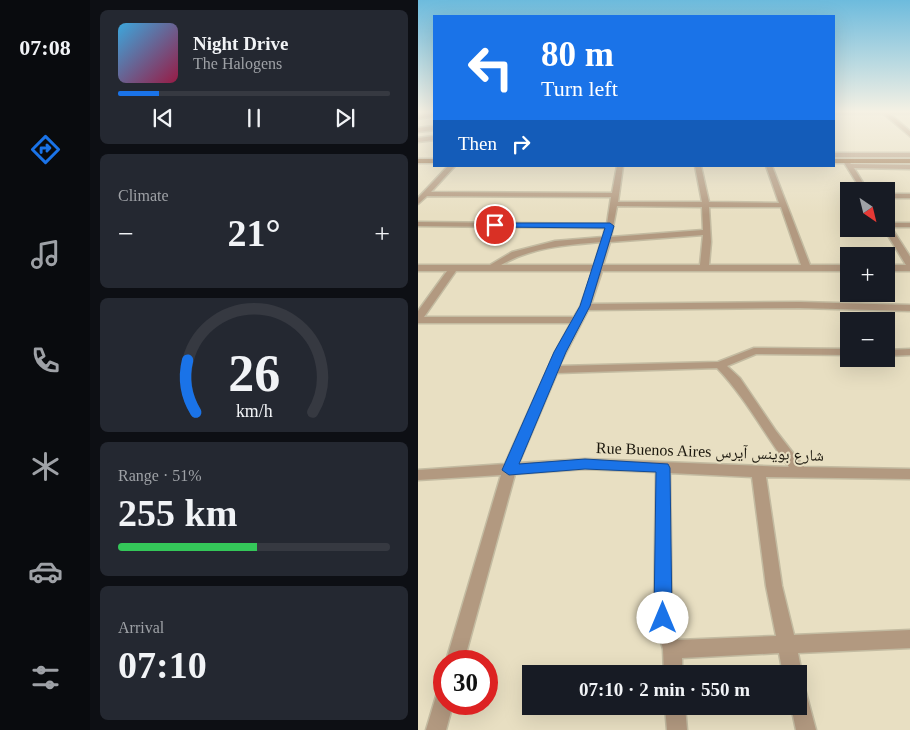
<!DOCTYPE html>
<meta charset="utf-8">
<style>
:root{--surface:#171b24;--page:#242831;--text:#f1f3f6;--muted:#9ea1a6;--line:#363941;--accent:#1a73e8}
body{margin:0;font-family:"Times New Roman","Noto Naskh Arabic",serif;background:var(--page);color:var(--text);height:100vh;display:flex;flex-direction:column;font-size:19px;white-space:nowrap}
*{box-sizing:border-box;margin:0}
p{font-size:16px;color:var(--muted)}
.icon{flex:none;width:28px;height:28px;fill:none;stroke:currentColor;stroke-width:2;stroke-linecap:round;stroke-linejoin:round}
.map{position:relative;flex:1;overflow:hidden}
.panel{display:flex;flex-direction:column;gap:10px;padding:10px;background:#0d0f14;width:328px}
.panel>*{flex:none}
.top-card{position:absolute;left:15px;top:15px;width:402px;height:152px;border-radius:0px;box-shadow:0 5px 20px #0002;background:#1a73e8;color:#fff;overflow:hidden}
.needle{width:32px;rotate:145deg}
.fabs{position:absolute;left:422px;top:182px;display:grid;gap:10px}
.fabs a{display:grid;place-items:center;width:55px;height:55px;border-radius:0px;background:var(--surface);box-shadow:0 5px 20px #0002;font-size:25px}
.speed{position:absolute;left:15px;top:650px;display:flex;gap:10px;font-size:25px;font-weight:700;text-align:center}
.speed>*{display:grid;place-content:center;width:65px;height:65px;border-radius:50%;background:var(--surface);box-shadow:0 5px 20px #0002;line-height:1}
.speed .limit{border:8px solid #d22;background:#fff;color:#111}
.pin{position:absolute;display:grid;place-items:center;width:42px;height:42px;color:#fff;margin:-21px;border:2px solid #fff;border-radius:50%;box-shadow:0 1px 5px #0007}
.me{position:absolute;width:55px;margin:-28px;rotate:0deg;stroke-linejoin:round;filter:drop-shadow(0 0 4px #0008)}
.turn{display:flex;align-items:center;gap:18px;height:105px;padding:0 25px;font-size:22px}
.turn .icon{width:65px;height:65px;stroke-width:2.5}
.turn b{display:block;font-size:35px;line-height:42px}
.then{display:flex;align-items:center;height:48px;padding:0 25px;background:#0003;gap:10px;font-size:19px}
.big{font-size:38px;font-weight:800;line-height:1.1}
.panel .card{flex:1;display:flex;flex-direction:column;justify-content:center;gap:8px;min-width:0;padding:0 18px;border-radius:8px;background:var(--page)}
.panel .dial{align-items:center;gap:0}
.dial svg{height:130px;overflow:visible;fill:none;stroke:var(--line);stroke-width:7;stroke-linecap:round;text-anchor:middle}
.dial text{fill:var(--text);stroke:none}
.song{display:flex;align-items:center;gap:15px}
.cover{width:60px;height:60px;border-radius:8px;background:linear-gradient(135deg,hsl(200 70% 55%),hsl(340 70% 35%))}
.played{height:5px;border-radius:2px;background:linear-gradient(90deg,var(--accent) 15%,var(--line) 15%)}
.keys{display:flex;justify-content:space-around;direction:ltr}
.heat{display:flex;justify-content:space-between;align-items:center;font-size:28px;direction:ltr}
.charge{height:8px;border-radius:4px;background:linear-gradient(90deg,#34c759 51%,var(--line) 0)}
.trip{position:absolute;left:104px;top:665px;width:285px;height:50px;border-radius:0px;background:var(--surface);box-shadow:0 5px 20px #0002;font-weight:800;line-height:50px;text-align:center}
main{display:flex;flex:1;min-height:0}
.tabs{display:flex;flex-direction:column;width:90px;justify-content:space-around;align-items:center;background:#090b0e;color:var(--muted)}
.tabs .icon{width:35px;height:35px}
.tabs .active{color:var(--accent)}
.tabs b{font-size:22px;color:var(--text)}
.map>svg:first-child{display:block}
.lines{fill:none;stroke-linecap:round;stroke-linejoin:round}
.street-casing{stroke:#c3bba1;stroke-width:3}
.secondary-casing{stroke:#c3bba1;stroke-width:3}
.street{fill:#b29980;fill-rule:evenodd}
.secondary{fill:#9b7651;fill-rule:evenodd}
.route{fill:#1a73e8;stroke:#114b97}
.labels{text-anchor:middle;stroke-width:4;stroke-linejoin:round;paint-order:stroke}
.near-street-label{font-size:16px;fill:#1b170d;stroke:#e8dfc2}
</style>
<main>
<nav class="tabs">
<b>07:08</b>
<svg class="icon active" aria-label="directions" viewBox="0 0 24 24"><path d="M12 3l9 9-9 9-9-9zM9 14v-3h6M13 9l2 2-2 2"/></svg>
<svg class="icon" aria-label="music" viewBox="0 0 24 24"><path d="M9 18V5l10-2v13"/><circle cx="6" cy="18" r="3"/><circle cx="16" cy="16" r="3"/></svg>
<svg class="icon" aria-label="phone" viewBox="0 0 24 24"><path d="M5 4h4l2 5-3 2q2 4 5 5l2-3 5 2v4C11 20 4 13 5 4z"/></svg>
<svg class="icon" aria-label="climate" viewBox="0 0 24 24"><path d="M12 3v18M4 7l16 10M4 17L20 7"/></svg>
<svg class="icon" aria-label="car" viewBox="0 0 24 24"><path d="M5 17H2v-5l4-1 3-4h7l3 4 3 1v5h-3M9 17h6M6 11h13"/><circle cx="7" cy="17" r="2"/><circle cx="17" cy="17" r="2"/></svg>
<svg class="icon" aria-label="filters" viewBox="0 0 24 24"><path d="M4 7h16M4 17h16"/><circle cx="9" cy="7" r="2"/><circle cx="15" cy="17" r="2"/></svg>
</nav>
<section class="panel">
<div class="card">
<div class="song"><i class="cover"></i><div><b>Night Drive</b><p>The Halogens</p></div></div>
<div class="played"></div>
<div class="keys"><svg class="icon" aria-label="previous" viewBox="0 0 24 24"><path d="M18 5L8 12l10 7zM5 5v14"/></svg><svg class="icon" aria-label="pause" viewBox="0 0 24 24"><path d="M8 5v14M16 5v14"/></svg><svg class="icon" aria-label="next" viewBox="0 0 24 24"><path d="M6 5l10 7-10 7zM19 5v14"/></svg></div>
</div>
<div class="card"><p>Climate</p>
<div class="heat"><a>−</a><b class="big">21°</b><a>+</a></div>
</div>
<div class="card dial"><svg viewBox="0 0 100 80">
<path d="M14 69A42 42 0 1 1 86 69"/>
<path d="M14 69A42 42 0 0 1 9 37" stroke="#1a73e8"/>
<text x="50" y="56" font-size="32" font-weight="700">26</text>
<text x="50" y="72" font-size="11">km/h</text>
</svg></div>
<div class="card"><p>Range · 51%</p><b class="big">255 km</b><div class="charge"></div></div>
<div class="card"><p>Arrival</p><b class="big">07:10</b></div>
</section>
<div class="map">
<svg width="493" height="730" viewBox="0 0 493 730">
<rect width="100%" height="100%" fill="#e8dfc2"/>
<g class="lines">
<!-- street casing -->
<g class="street-casing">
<path id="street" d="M416,112H493V114H472L493,132V137L466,114H416Z
M16,113V116L0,119V115Z
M16,126V130L0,132V128Z
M16,136V140L0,142V138Z
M416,153H493V157H416Z
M426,160H430L433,164L493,165V169L436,168L450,191H444L425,161Z
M30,166H37L13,192L194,193L199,166H205L200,202H284L277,166H283L291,202L361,203L348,166H354L392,265H431V271H184L173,304L382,302L493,305V311L382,308L170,310L141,366L300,362L336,348L431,349V355L338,354L309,366L322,378L358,431L386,467L493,469V479L348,477L364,586L376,635L493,630V648L380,653L384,674L380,681V674H365L361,653L264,658V674H246L245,649L236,618L238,472L167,469L97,474L46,661H28L83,475L0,480V470L87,464L137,352L153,323H0V311L29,271H0V265H72L94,252L137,241L185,237L187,228L0,226V222L189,224L193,197L9,196L0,204V198ZM199,206L284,207L285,230L193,237ZM291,207H363L383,265H291L293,242ZM285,235L282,265H185L192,242ZM183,242L176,265H83C114,247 148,245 183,242ZM38,271H175L162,307L156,317H6ZM299,368C327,397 347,435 371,467L167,459L101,463L139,373ZM252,473L334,477L348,586L358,636L260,640L254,618Z
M469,194H493V198H469Z
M469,223H493V227H473L493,258V271H469V265H488L466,229H469Z
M493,349V355L469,356V350Z
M380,686L387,689L398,730H378L373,706H380Z
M26,690V704H35L28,730H8L19,693Z
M247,706H267L269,730H249Z"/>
</g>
<!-- secondary casing -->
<g class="secondary-casing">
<path id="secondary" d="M0,159H16V163H0Z
M416,159H493V163H416Z"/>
</g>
<!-- street -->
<use href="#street" class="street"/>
<!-- secondary -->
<use href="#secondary" class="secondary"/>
</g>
<!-- sky -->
<linearGradient id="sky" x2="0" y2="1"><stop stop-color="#6dbbdd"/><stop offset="0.52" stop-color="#f5f1e4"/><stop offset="1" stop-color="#f5f1e4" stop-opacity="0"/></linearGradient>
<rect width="493" height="215" fill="url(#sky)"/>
<!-- route -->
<path class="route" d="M77,223H192L196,226L172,306L148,352L101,464L167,459L250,464L252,468L254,618L251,624L245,627L239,624L236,618L238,472L167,469L91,475L84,470L136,352L162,306L187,228L74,227V223Z"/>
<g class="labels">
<!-- near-street labels -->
<g class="near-street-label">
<text transform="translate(292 451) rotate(2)" y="6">Rue Buenos Aires شارع بوينس آيرس</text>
</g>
</g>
</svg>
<div class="fabs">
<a><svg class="needle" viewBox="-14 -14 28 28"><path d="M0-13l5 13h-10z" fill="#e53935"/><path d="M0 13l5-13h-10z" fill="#9ea1a6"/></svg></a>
<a>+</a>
<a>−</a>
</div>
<div class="speed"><div class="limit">30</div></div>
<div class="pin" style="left:77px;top:225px;background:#d93025"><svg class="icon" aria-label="arrive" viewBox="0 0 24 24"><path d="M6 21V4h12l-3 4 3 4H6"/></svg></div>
<svg class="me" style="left:245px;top:618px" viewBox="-20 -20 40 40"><circle r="19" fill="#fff"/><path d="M0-13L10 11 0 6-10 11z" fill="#1a73e8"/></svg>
<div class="trip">07:10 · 2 min · 550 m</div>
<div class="top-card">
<div class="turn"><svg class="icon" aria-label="left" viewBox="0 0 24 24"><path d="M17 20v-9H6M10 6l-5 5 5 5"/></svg><div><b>80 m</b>Turn left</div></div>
<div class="then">Then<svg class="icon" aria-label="right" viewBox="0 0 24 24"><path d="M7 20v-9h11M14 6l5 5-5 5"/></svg></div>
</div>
</div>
</main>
